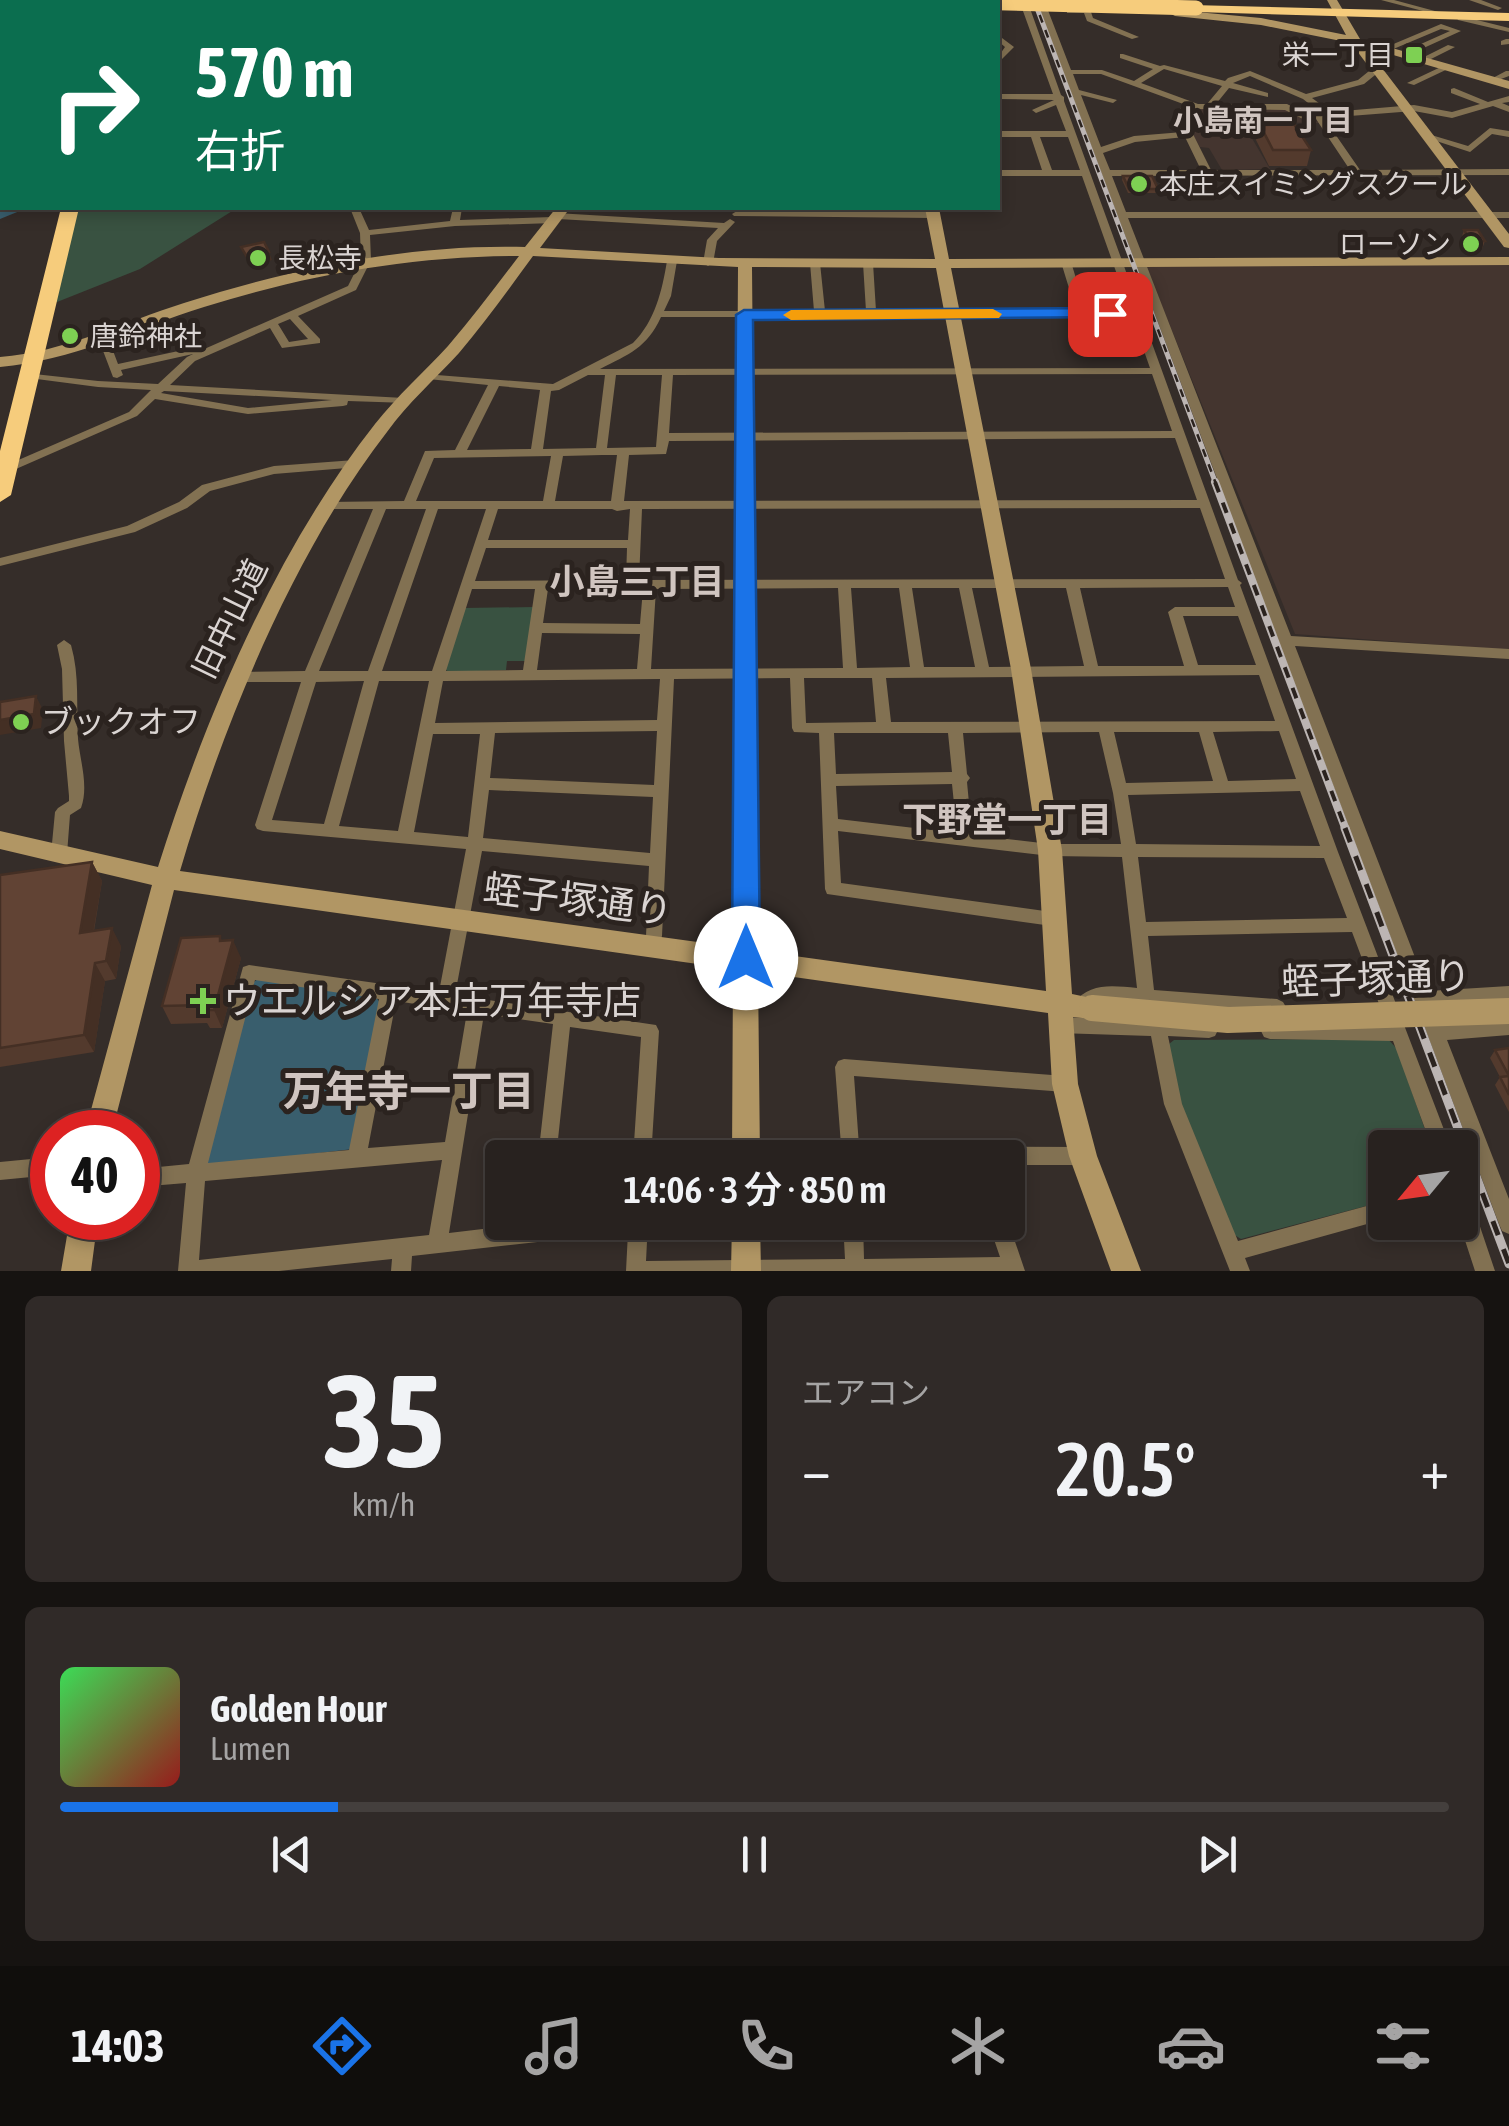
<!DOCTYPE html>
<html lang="ja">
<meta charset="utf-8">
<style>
:root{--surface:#28221f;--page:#302a28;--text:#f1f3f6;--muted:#a5a4a4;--line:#443f3d;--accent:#1a73e8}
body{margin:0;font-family:"Asap Condensed","Noto Sans JP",sans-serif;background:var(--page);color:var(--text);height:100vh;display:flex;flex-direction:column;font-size:38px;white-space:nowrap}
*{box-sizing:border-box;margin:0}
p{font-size:32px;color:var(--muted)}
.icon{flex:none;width:55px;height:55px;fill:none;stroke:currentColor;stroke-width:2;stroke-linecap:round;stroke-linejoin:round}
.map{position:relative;height:1271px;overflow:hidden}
.panel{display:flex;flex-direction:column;gap:25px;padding:25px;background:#161311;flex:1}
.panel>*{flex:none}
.top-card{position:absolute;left:0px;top:0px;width:1000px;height:210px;box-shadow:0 5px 15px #0003,0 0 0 2px var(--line);background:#0b6e4f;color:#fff;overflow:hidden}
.needle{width:65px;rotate:241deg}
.tools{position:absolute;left:1368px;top:1130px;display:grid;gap:20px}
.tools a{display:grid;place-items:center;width:110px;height:110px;border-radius:10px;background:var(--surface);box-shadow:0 5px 15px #0003,0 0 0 2px var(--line);font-size:50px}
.speed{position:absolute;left:30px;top:1110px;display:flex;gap:20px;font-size:50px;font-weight:700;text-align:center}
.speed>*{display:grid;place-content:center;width:130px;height:130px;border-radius:50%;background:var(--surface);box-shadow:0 5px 15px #0003,0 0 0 2px var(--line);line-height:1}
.speed .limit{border:15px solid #d22;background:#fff;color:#111}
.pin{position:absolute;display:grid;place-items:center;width:85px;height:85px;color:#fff;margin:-42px;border-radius:20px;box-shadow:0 5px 15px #0006}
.me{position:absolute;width:110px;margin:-55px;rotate:0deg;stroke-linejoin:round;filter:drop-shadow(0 0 8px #0008)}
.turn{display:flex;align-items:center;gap:35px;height:210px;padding:0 30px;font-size:45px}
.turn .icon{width:130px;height:130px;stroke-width:2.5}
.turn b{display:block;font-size:70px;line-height:85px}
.big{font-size:75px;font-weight:600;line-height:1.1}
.panel .widget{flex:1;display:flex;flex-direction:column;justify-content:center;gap:15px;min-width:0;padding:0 35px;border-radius:15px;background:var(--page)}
.panel .dial{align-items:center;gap:0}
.dial b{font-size:130px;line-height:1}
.song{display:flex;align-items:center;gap:30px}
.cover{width:120px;height:120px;border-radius:15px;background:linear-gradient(135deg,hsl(130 70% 55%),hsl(0 70% 35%))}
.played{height:10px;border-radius:5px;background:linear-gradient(90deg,var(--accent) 20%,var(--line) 20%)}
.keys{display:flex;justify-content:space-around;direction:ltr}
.heat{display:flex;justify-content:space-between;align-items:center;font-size:55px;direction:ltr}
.panel .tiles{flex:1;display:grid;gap:25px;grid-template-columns:1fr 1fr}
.widget:last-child{grid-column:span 2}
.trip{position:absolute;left:485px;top:1140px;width:540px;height:100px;border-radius:10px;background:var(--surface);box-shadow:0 5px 15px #0003,0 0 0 2px var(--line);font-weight:600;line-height:100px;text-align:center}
.tabs{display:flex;height:160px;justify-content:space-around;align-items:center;background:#100e0c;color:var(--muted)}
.tabs .icon{width:70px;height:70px}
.tabs .selected{color:var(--accent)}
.tabs b{font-size:45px;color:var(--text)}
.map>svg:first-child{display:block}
.built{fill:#44352f}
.green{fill:#395241}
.water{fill:#395e6d}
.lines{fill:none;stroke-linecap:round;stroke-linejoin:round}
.river{fill:#395e6d;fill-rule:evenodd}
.street{fill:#827152;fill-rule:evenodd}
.secondary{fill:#b19664;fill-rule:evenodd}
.highway{fill:#f6cc7c;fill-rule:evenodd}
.rail-far2-casing{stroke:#bcb5b3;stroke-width:5}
.rail-far1-casing{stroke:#bcb5b3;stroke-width:8}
.rail-casing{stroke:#bcb5b3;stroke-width:9}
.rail-far2{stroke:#2b231f;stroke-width:2.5;stroke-dasharray:8;stroke-linecap:butt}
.rail-far1{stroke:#2b231f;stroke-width:4;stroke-dasharray:11;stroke-linecap:butt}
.rail{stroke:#2b231f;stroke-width:5;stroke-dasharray:15;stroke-linecap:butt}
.secondary-bridge{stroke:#b19664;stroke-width:26}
.highway-bridge{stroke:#f6cc7c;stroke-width:15}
.wall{fill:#533a2d}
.shaded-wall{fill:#442f24}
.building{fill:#614334;stroke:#442f24;stroke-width:2.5}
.route{fill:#1a73e8;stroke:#114b97;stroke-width:2.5}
.slow{fill:#f59e0b}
.poi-dot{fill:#7ed053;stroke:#2b231f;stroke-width:4}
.labels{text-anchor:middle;stroke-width:10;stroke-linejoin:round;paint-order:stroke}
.far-poi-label{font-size:28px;fill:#dad4d2;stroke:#2b231f;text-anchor:start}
.far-neighbourhood-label{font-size:30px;font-weight:bold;fill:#d0c5c0;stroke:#2b231f}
.street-label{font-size:32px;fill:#dad4d2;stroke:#2b231f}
.poi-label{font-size:32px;fill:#dad4d2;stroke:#2b231f;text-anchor:start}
.neighbourhood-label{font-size:35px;font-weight:bold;fill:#d0c5c0;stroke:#2b231f}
.near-street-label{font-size:38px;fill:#dad4d2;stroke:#2b231f}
.near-poi-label{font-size:38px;fill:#dad4d2;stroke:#2b231f;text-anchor:start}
.near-neighbourhood-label{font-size:42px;font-weight:bold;fill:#d0c5c0;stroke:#2b231f}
</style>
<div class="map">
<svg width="1509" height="1271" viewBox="0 0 1509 1271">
<rect width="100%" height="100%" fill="#352d29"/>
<!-- built -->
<path class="built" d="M1192,107L1284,108L1320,123L1257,122L1259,127L1252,128L1256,134L1250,135L1270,169L1222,170L1209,148L1200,147L1181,113Z
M1145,264H1509V650L1295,634Z"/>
<!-- green -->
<path class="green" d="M77,208H237L140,269L52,304Z
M534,607L526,661H507L506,670L448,672L444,667L465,608Z
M1388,1039L1397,1049L1431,1147L1385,1148V1201L1241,1239L1233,1234L1177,1104L1169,1044L1174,1040Z"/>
<!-- water -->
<path class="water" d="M258,979L376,997L382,1006L353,1149L210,1166L206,1161L251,984Z"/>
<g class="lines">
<!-- river -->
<path class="river" d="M8,208H27L0,219V210Z"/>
<!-- street -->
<path class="street" d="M148,0H160L155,2H146Z
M499,0H507L505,2H499Z
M565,0H574L571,2H564Z
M726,0H736L733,2H725Z
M807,0H815L816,2H809Z
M1019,0H1027L1061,95L1064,97V101L1238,580L1242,583L1240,585L1338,852L1451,1148H1432L1393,1041L1270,1039L1264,1037L1261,1031L1264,1025L1270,1023L1387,1025L1352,932L1148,936L1154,990L1277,999L1283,1002L1286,1007L1283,1012L1277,1015L1104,1001L1082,1012L1076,1009L1073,1004C1090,982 1112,986 1137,988L1122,857L1050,856L838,831L841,883L1052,912L1058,914L1060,919L1058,924L1052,926L827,894L825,889L819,733L794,732L792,728L790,678L674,679L662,936L660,941L654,943L648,941L646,936L649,866L482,851L455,995L656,1025L659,1031L651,1158H633L641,1037L570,1027L556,1158H538L553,1024L484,1014L449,1233L542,1222H648L646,1261L845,1259L843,1222H863L864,1259L1000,1257L988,1222L1008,1221L1025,1271H626L628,1232L412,1256L411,1271H391L392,1259L279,1271H178L186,1183L138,1187V1169L189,1164L243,967L249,965L439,992L466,849L263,831L257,829L255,825L301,682H237L230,677L237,672L305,671L373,509H331L327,508L325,505L327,502L404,501L425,451L455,450L488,385L428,379L424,378V374L553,384L633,343C655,321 662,291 667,261L672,258L677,261L671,296L664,311H814L810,263L815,260L820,263L825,311H866L863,263L868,260L873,263L876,311H1076L1061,262L1066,259L1071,262L1086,311H1130L1082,176H998V170H1042L1031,137H998V131H1066L1056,105L1036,113L1032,110L1054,100L998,99V94H1053ZM1040,137H1068L1080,170H1052ZM661,317H1132L1150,368L600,369C629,354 647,348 661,317ZM1152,374L1172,431L669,433L673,375ZM588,375H605L596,448L543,449L551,391L559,390ZM616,375H662L656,447L607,448ZM499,386L540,390L531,449L467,450ZM1175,438L1197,500L624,501L629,455L666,454L669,441ZM602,455H617L611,501H555L563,456ZM551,456L543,501H416L434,458ZM1200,508L1225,579L639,580L642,509ZM386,509H426L368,671H319ZM438,509H486L432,671H382ZM498,509H612L617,511L630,509L628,540H488ZM486,548H627L626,580L475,581ZM1228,587L1235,607H1175L1168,612L1184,666H1098L1080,588ZM838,588L843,668L651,669L656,589ZM851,588H899L910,667L857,668ZM912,588H959L975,667H924ZM972,588H1066L1084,666L989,667ZM472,589H535L523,670L446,671ZM548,589H643L640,624L543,623ZM1183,616H1238L1256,665H1198ZM542,633L640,634L637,669L537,670ZM1259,675L1275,721L891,722L886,678ZM804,678H872L876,722L806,723ZM660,679L657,720L435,723L443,681ZM364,681L324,824L272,820L316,682ZM379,681H429L398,831L339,826ZM657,731L654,785L490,778L495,733ZM1279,731L1296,779L1228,781L1213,732ZM1099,732L1113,793L1121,844H1050L972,835L967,782L970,778L967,774L963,733ZM1114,732H1199L1213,781L1126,783ZM834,733H948L952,772L836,774ZM433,734H480L468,837L414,832ZM952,784L957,833L838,819L836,786ZM489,790L653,797L650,853L483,838ZM1300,791L1320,846L1136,844L1128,795ZM1138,857L1324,858L1347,918L1146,922ZM255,980L379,999L349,1150L208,1163ZM396,1001L467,1012L445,1142L368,1148ZM442,1160L429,1235L199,1260L205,1181Z
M1036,0H1044L1071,70H1102L1134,81L1153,69L1120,58V54H1123L1160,66L1164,65L1225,81L1228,78L1250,71L1306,94L1358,80L1374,67H1380V71L1364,84L1312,98L1331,112L1414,105L1452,112L1480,104L1451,93V89L1454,88L1488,102L1509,96V102L1502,103L1509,106V112L1493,106L1452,118L1414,111L1324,118L1360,170L1509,169V175L1112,176L1126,212H1509V218H1128L1291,636L1509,649V659L1295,646L1428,991L1509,986V1002L1434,1006L1441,1025L1509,1019V1035L1447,1040L1509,1199V1234L1502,1231L1499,1224ZM1164,69L1222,86L1207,104H1198L1141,83ZM1073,74H1101L1186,105L1174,113L1183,132L1134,136L1101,147L1081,95L1113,103L1117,100L1079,90ZM1250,76L1303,99L1321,113L1307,114L1287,104H1216L1229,88L1268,97V93L1233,83ZM1193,109L1285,110L1303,119H1316L1350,170H1211L1183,114ZM1185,137L1201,170H1110L1103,153L1135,142Z
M1381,0H1394L1446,14L1442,16Z
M1469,0H1481L1502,8L1498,10Z
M1070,9H1090L1093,18L1139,37L1132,39L1087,21L1084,13H1067V9Z
M1461,16L1509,28V32L1458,20L1457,18Z
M1441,24L1461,31L1406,56H1403V52L1450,31L1441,29L1391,50L1384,48Z
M998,35L1014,47L998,63V57L1005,47L998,41Z
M1506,39H1509V44L1501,45V41Z
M1448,45L1455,47L1427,61L1420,59Z
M0,57H2V61H0Z
M1445,65L1452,67L1414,85L1407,83Z
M1506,71H1509V76L1493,82L1489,80Z
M1490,128L1509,131V137L1492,134L1470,152L1424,137L1428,134L1468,146Z
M350,208H359L369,230L450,221L453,208H462L460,220L552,217L553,214L556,213L724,223L730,219L735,222L717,241L713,263L708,266L703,263L707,240L718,228L558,219L554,223L455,226L370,235L371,260L356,290L298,316L320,339V343L282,348L270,328L195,361L170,385L404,398L410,401L408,403L348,401L347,405L343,406L248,414L155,399L137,416L0,476V468L129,412L151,390L98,387L29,378L25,377V373L98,381L158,384L187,357L193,354L121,370L123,375L117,378L113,377L97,335L98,333L102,332L107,335L118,364L197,347L202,350L348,286L361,260L360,233ZM290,319L308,339L289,342L278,324ZM164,391L332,400L248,408L161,393Z
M737,211L933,212L938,215L933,218L734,216L732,214Z
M355,460L359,461L361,464L359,467L274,474L210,491L187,508L135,532L0,566V558L127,526L179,502L202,485L274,466Z
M64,640L71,645C80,676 76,707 78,739C80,761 89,786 81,808L70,815L67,854L65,859L59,860L53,859L51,854L55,812L58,808L69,801V796L64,741L62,669L57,645Z
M1058,1017L1209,1022L1215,1024L1218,1030L1215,1036L1209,1038L1168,1036L1182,1104L1238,1241L1385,1201V1219L1245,1258L1250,1271H1230L1164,1104L1151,1036L1058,1033L1052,1031L1049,1025L1052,1019Z
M844,1059L1065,1076L1071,1078L1074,1084L1071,1090L1065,1092L854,1076L859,1146L1083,1147L1090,1150L1092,1156L1090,1162L1083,1165H1008V1158H842L835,1067L838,1061Z
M52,1157V1175L0,1180V1162Z
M1460,1188L1467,1190L1470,1197L1495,1271H1475L1459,1222Z"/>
<!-- secondary -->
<path class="secondary" d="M1327,0H1337L1360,39L1509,81V89L1366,47L1509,234V248L1504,247L1351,43L1261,25L1175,16L1169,13L1175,10L1261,18L1346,35Z
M0,163H2V171H0Z
M556,208H570L540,248L719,258L935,259L925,208H939L949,259L1509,257V265L951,268L1031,669L1062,850L1072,994L1101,1000L1105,1008L1101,1016L1092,1019L1073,1017L1078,1084L1097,1156L1141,1271H1111L1069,1156L1052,1084L1048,1013L758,972L760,1158H732L733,969L174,890L112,1132H85L152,885L0,849V831L158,867C206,715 276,550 375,424C397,396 424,372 448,346C473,317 496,286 519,256C411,256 307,275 204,307C137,328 71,361 0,367V357C64,352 124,322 184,303C294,268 409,244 525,247ZM533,256L738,267L734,947L180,871C223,725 293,553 387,432C408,403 435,379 459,353C485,322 509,289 533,256ZM752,267L936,268L1011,669L1038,850L1046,991L758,951Z
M70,1218H98L91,1271H61Z
M732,1222H760L761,1271H731Z"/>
<!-- highway -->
<path class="highway" d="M863,0H923L925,2H865Z
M929,0H971L973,2H931Z
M1191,5L1509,13V21L1196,12L1191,11Z
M61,208H79L11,495L0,502V451Z"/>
<!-- rail-far2 casing -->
<g class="rail-far2-casing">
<path id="rail-far2" d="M1034,0L1216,484"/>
</g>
<!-- rail-far1 casing -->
<g class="rail-far1-casing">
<path id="rail-far1" d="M1215,482L1346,830"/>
</g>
<!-- rail casing -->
<g class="rail-casing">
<path id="rail" d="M1345,828L1509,1264"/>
</g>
<!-- rail-far2 -->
<use href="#rail-far2" class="rail-far2"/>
<!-- rail-far1 -->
<use href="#rail-far1" class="rail-far1"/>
<!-- rail -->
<use href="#rail" class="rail"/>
<!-- secondary-bridge -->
<path class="secondary-bridge" d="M1092,1008L1228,1020L1509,1011"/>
<!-- highway-bridge -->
<path class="highway-bridge" d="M966,2L1196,8"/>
</g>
<!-- wall -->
<path class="wall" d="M1260,125L1311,150L1307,166H1269L1256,140Z
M1123,176L1158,189L1157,193H1128L1122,180Z
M1464,230L1485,241L1482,249H1468L1461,239Z
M92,862L102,881L94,931L121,946L116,979L105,981L94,1052L0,1067V875Z
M223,941L241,958L222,1028H210L207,1023L171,1024L162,1006Z
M1509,1048V1112L1495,1085L1500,1077L1490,1058L1495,1050Z"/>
<!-- shaded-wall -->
<path class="shaded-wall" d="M269,252L272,260L249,266L247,257Z
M36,696L43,710L41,728L0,735V720Z
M92,862L102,881L90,951L80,933Z
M112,928L121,946L116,979L106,961Z
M233,940L241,958L222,1028L214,1010Z
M95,963L105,981L94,1052L84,1035Z"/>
<!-- building -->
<path class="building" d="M200,0H213L223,1L221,2H197Z
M1294,124L1311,150H1273L1260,125Z
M1123,176H1152L1158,189H1129Z
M1464,230H1478L1485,241H1471Z
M264,242L269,252L247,257L241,247Z
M36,696L34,714L0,720V702Z
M92,862L80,933L112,928L106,961L95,963L84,1035L0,1048V875Z
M220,936V941L233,940L214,1010H201L203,1005L162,1006L181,938Z
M1509,1048V1095L1500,1077L1509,1076L1495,1050Z"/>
<!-- route -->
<path class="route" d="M1110,308L1119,314L1116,317L753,320L760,958L756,967L746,970L736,967L732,958L736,315L744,310Z"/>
<!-- slow -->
<path class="slow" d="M993,309L1002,314L999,318L791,320L783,315L791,310Z"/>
<!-- markers -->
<g class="poi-dot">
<rect x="1404" y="45" width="20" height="20" rx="5"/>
<circle cx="1139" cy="184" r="10"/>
<circle cx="1471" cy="244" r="10"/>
<circle cx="258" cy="258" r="10"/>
<circle cx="70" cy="336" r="10"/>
<circle cx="21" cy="722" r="10"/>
<path d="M198 986h10v10h10v10h-10v10h-10v-10h-10v-10h10z"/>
</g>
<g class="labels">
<!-- far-poi labels -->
<g class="far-poi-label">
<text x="1394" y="65" text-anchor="end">栄一丁目</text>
<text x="1159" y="194">本庄スイミングスクール</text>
<text x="1451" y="254" text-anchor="end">ローソン</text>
<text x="278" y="268">長松寺</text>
<text x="90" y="346">唐鈴神社</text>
</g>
<!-- far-neighbourhood labels -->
<g class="far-neighbourhood-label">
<text x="1263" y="131">小島南一丁目</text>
</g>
<!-- street labels -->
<g class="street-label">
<text transform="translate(230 619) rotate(-64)" y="11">旧中山道</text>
</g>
<!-- poi labels -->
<g class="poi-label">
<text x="41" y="733">ブックオフ</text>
</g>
<!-- neighbourhood labels -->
<g class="neighbourhood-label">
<text x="637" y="594">小島三丁目</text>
<text x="1007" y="832">下野堂一丁目</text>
</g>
<!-- near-street labels -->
<g class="near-street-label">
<text transform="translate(578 900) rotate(7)" y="13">蛭子塚通り</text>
<text transform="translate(1376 979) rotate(-2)" y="13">蛭子塚通り</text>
</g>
<!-- near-poi labels -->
<g class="near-poi-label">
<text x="223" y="1014">ウエルシア本庄万年寺店</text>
</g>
<!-- near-neighbourhood labels -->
<g class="near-neighbourhood-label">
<text x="409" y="1106">万年寺一丁目</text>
</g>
</g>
</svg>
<div class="tools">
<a><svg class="needle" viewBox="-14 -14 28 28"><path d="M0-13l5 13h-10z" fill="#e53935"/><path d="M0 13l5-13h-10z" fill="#a5a4a4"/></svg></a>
</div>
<div class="speed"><div class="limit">40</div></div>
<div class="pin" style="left:1110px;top:314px;background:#d93025"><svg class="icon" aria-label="arrive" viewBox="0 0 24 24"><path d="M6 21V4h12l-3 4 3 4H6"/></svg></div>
<svg class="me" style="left:746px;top:958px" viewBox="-20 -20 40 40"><circle r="19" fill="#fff"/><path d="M0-13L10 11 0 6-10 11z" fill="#1a73e8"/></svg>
<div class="trip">14:06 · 3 分 · 850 m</div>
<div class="top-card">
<div class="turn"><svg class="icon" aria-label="right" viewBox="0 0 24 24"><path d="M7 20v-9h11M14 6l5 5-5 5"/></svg><div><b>570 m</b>右折</div></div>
</div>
</div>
<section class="panel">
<div class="tiles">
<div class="widget dial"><b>35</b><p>km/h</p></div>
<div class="widget"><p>エアコン</p>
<div class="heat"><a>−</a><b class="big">20.5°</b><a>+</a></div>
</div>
<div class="widget">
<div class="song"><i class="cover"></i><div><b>Golden Hour</b><p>Lumen</p></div></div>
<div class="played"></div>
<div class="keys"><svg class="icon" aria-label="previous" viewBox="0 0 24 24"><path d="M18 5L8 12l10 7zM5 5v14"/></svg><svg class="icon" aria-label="pause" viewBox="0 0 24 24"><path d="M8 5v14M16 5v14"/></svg><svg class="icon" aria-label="next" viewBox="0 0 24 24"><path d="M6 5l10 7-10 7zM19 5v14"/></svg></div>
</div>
</div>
</section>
<nav class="tabs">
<b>14:03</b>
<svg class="icon selected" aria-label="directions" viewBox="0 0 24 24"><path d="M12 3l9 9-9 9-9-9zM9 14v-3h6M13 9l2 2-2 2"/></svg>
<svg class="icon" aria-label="music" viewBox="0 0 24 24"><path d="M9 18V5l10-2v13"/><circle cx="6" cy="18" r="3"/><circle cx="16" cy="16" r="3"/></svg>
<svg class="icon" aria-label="phone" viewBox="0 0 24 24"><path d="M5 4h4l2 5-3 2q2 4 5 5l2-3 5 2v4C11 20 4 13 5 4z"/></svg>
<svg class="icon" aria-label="climate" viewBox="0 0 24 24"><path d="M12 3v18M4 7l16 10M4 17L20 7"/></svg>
<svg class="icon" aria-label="car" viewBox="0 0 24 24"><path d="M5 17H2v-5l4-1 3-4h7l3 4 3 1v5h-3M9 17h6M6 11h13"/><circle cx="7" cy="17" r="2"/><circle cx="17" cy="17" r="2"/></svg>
<svg class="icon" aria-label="filters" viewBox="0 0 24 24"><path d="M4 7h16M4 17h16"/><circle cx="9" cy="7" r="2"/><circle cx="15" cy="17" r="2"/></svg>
</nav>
